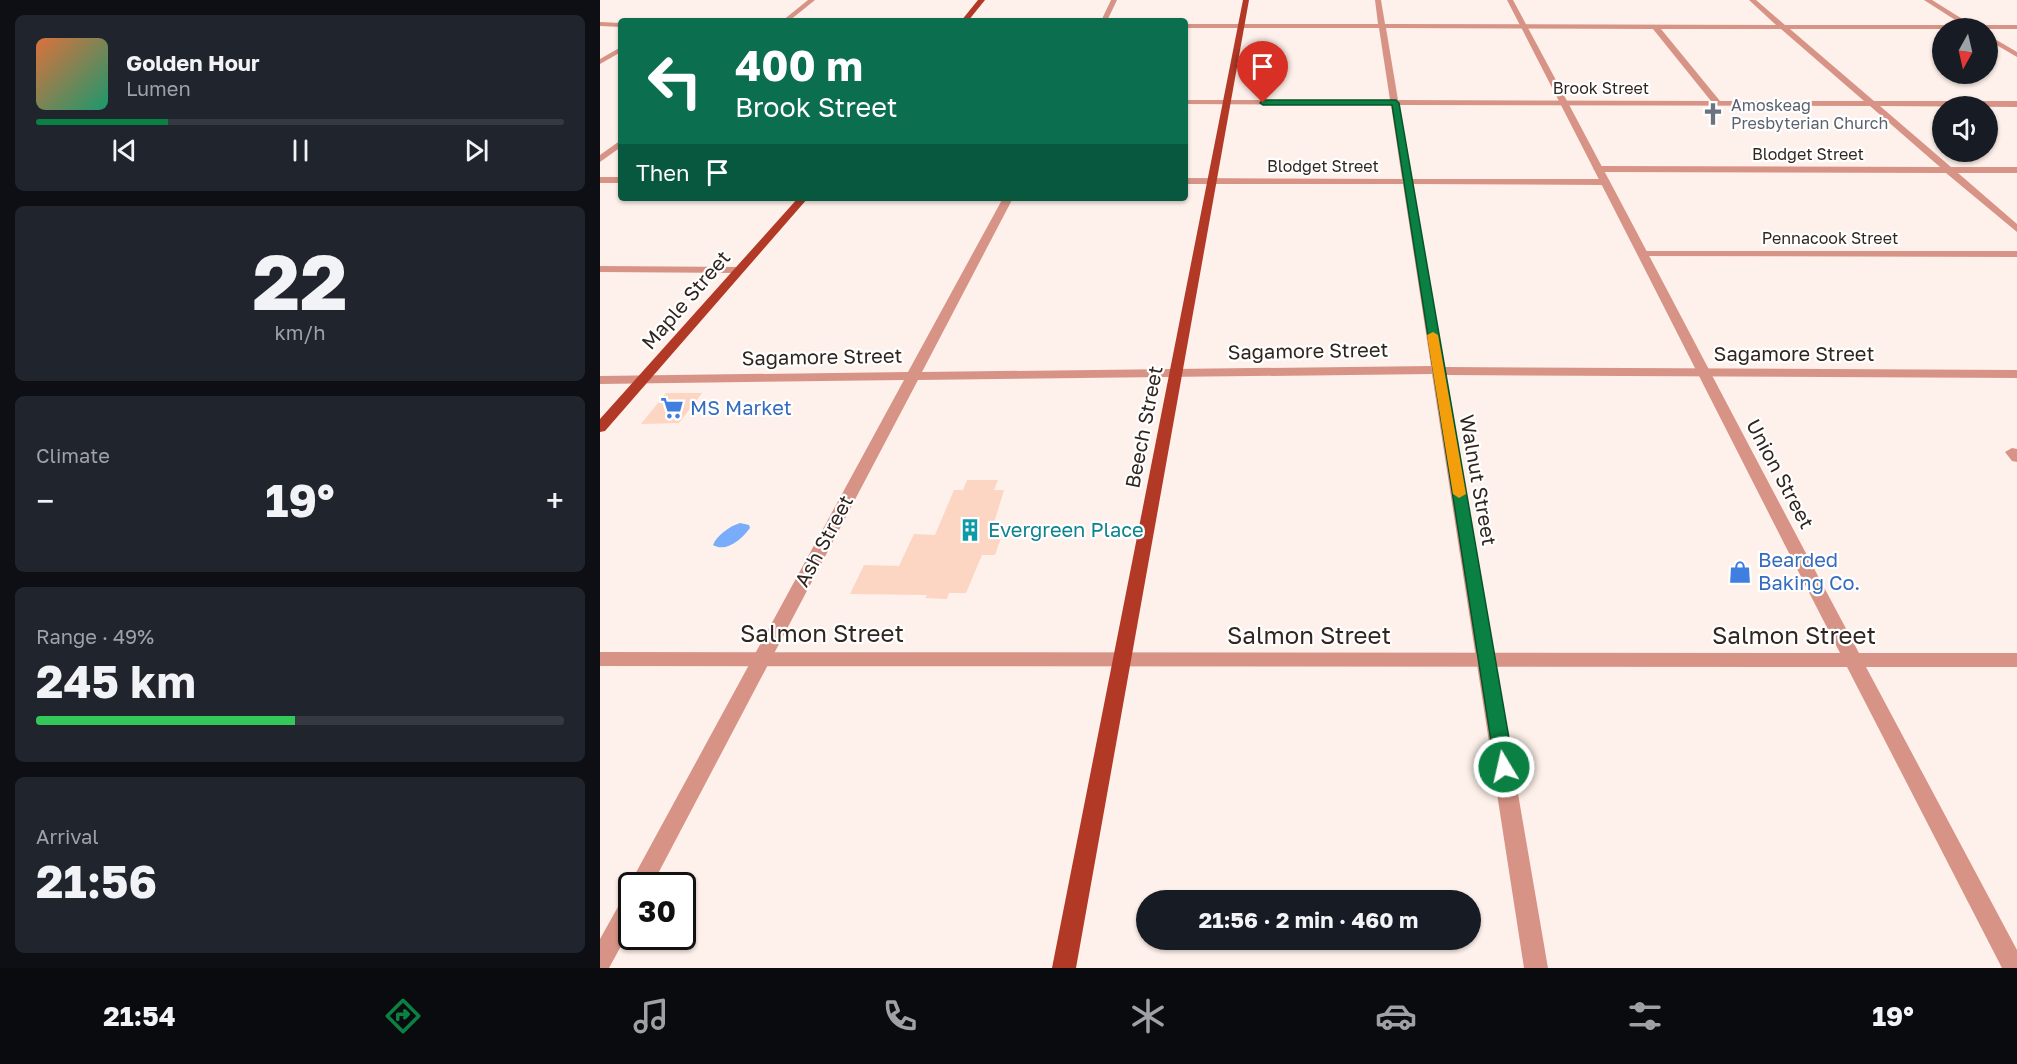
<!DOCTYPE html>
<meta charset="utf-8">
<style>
:root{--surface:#171b24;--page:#20242c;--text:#f1f3f6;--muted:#9ea1a6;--line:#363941;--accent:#0b8043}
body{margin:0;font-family:"Golos Text",sans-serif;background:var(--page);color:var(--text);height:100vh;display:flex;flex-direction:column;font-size:22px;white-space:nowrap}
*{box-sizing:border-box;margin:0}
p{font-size:20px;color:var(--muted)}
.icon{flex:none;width:33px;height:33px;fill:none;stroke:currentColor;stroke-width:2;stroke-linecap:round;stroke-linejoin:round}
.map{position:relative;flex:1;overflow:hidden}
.side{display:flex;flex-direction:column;gap:15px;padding:15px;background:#0d0f14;width:600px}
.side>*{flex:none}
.top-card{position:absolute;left:18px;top:18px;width:570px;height:183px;border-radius:6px;box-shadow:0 2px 4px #0004;background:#0b6e4f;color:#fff;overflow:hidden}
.needle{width:39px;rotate:188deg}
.buttons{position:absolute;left:1332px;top:18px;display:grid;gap:12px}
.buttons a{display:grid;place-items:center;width:66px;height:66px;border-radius:50%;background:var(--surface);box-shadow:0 2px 4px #0004;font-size:30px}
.speed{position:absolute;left:18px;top:872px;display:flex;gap:12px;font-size:30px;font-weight:700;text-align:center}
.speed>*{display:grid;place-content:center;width:78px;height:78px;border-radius:50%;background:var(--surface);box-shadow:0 2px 4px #0004;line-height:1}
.speed .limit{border:3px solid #111;border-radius:9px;background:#fff;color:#111}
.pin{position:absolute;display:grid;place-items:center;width:51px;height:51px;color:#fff;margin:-62px -26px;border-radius:50% 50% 50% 0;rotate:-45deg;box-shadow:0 0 6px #0007}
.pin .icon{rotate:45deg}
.me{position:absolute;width:66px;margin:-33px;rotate:351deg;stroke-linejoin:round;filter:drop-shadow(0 0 4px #0008)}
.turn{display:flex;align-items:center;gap:21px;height:126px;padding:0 18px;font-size:27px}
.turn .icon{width:78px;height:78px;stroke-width:2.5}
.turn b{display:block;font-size:42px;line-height:51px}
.then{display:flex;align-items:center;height:57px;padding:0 18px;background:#0003;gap:12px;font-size:22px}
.big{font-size:45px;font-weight:700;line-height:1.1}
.side .card{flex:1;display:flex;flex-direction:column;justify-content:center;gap:9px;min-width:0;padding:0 21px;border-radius:9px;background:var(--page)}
.side .dial{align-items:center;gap:0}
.dial b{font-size:78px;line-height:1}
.song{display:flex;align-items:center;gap:18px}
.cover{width:72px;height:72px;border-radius:9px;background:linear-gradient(135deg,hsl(20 70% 55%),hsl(160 70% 35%))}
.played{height:6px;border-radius:3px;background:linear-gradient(90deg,var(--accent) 25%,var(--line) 25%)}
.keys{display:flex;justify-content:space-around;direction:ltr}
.heat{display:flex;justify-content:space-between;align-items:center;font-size:33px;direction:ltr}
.charge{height:9px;border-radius:4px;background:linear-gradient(90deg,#34c759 49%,var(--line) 0)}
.trip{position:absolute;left:536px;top:890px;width:345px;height:60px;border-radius:30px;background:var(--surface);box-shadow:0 2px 4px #0004;font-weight:700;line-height:60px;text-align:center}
.menu{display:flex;height:96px;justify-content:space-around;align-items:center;background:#090b0e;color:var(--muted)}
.menu .icon{width:42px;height:42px}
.menu .current{color:var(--accent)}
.menu b{font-size:27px;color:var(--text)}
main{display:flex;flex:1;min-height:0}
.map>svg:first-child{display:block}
.water{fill:#7aacfc}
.building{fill:#fdd5c3}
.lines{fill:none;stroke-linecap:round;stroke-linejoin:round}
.minor{fill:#d79486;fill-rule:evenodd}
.tertiary{fill:#d79486;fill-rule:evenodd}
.primary{fill:#b23926;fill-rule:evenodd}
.route{fill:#0b8043;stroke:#07532c;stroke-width:1.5}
.slow{fill:#f59e0b}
.labels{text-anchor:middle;stroke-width:4.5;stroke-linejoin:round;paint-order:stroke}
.far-street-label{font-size:16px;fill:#31251f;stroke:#fff}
.far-worship-label{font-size:16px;fill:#5b616d;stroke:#fff;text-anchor:start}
.street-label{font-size:20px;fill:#31251f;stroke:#fff}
.shop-label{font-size:20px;fill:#366cbe;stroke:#fff;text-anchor:start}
.culture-label{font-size:20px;fill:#0d838f;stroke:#fff;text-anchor:start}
.near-street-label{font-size:24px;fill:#31251f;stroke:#fff}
</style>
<main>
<section class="side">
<div class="card">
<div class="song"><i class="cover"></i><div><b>Golden Hour</b><p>Lumen</p></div></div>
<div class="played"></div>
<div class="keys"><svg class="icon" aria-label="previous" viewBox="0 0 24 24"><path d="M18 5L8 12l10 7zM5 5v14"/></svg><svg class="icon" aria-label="pause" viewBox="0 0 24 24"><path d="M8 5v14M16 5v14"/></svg><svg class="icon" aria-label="next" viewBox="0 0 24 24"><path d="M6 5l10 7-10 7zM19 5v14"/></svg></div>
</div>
<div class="card dial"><b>22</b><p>km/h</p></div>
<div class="card"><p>Climate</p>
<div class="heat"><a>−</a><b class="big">19°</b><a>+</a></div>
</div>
<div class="card"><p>Range · 49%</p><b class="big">245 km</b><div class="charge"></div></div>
<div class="card"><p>Arrival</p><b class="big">21:56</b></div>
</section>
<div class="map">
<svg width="1417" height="968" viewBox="0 0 1417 968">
<rect width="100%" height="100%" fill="#fef0ea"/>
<!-- water -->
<path class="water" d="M140,523L149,525L150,528C142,539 126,553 113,545C117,535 130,526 140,523Z"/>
<!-- building -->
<path class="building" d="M66,393H102L79,423L41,424Z
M367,480H398L394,490H404L393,526H405L395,555H382L366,593H349L347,599L325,598L327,595L250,594L264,565L299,566L314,534L335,535L354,490H363Z"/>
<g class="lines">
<!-- minor -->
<path class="minor" d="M208,0H215L189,21H182Z
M511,0H517L507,21H501Z
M775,0H781L785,24L1176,25L1149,0H1156L1185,25H1363L1324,0H1332L1372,25H1417V29H1190L1274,101H1417V107L1280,106L1351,167H1417V173H1358L1417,224V232L1346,173L998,172L993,169L998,166L1340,167L1270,106L799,105L812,179H1005L1010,182L1005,185L813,184L844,367L1417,370V378L846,375L948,968H924L832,374L318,380L52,885H32V888L30,885L33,878L304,380L0,384V376L308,372L403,198H413L322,372L831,366L803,184H585V178L802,179L791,105L585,104V100H790L779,28H585V24H778ZM786,28L1053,29L1111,101L798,100ZM1061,29H1181L1264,101H1120Z
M0,22L21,23V27L0,26Z
M1388,35L1417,52V57L1388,40Z
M21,47V52L0,64V59Z
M21,140V147L0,162V155Z
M0,177H21V183H0Z
M1043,251H1417V257L1039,256L1038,254Z
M0,266L139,267L145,270L139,273L0,272Z
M1412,448L1417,449V462L1412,461L1405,452Z
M32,893V926L9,968H0V939L24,896Z"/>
<!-- tertiary -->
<path class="tertiary" d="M907,0H913C1030,217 1143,436 1259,653H1417V667H1266L1417,950V968H1402L1247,667L0,666V652L1240,653C1129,436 1019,217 907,0Z"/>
<!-- primary -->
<path class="primary" d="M378,0H385L368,21H361Z
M643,0H649L476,968H452Z
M198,198H208L5,431L0,432V419Z"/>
</g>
<!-- route -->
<path class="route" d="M796,100L799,103L914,767L911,772L904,775L898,772L895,767L792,105H663L660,103L663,100Z"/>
<!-- slow -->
<path class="slow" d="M833,332L838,335L866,494L859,498L853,494L827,335Z"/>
<!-- icons -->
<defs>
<g id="church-bare" transform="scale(1.8)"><path d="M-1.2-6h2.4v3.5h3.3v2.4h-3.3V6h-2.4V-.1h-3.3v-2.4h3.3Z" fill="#6b7280" stroke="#fff" stroke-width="2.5" paint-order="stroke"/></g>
<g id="supermarket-bare" transform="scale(1.8)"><path d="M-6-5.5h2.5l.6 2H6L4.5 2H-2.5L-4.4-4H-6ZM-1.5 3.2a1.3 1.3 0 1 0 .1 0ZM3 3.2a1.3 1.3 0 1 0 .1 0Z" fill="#3f7fe0" stroke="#fff" stroke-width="2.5" paint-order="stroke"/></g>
<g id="building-bare" transform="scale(1.8)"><path d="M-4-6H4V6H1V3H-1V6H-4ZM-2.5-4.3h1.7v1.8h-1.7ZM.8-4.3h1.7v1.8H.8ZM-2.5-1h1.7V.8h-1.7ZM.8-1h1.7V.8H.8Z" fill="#0f9aa8" stroke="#fff" stroke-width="2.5" paint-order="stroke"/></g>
<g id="shop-bare" transform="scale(1.8)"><path d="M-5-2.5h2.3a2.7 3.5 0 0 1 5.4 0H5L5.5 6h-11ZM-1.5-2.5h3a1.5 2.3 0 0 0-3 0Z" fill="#3f7fe0" stroke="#fff" stroke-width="2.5" paint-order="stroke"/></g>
</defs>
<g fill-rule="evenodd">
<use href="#church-bare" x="1113" y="114"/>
<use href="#supermarket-bare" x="72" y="408"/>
<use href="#building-bare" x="370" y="530"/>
<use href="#shop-bare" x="1140" y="572"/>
</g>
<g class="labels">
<!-- far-street labels -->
<g class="far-street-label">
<text x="1001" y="94">Brook Street</text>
<text x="1208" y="160">Blodget Street</text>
<text x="723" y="172">Blodget Street</text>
<text x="1230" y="244">Pennacook Street</text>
</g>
<!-- far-worship labels -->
<g class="far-worship-label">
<text x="1131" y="111">Amoskeag<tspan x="1131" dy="18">Presbyterian Church</tspan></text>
</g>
<!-- street labels -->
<g class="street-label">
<text transform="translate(86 300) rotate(-49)" y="7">Maple Street</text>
<text transform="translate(708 351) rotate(-1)" y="7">Sagamore Street</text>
<text x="1194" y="361">Sagamore Street</text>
<text transform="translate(222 357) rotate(-1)" y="7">Sagamore Street</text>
<text transform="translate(544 427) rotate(-79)" y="7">Beech Street</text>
<text transform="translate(1180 474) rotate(62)" y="7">Union Street</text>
<text transform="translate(878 480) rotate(80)" y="7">Walnut Street</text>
<text transform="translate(224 541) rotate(-62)" y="7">Ash Street</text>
</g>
<!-- shop labels -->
<g class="shop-label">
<text x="90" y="415">MS Market</text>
<text x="1158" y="567">Bearded<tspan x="1158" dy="23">Baking Co.</tspan></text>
</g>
<!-- culture labels -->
<g class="culture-label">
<text x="388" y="537">Evergreen Place</text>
</g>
<!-- near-street labels -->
<g class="near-street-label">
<text x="222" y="642">Salmon Street</text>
<text x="709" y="644">Salmon Street</text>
<text x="1194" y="644">Salmon Street</text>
</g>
</g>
</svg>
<div class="buttons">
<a><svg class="needle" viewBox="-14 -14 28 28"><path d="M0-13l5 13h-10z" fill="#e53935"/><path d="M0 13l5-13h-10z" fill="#9ea1a6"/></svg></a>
<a><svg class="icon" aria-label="sound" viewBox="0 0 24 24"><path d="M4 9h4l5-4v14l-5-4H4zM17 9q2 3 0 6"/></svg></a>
</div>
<div class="speed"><div class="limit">30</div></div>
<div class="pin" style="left:663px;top:103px;background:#d93025"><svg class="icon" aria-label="arrive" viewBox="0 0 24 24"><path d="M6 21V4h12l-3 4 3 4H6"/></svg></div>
<svg class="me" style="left:904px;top:767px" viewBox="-20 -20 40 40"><circle r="17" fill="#0b8043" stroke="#fff" stroke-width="3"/><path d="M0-11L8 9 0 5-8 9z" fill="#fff"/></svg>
<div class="trip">21:56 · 2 min · 460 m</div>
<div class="top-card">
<div class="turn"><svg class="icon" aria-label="left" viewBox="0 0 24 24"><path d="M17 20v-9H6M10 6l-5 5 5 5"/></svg><div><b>400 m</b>Brook Street</div></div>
<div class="then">Then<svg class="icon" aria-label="arrive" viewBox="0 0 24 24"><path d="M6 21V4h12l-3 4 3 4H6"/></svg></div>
</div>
</div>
</main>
<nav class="menu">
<b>21:54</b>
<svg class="icon current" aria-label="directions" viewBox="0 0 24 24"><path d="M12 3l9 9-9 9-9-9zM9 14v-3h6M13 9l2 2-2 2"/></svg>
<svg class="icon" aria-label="music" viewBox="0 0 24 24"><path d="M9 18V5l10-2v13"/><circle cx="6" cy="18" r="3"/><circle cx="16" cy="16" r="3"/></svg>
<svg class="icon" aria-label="phone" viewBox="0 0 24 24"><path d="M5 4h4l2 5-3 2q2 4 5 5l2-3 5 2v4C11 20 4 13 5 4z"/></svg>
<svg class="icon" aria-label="climate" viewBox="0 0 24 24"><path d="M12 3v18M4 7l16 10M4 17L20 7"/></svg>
<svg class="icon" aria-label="car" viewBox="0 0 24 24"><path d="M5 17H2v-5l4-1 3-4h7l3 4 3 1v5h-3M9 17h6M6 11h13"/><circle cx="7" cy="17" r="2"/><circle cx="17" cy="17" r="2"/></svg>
<svg class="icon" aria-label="filters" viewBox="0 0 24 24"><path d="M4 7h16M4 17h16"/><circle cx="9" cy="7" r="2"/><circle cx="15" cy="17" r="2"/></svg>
<b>19°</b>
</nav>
